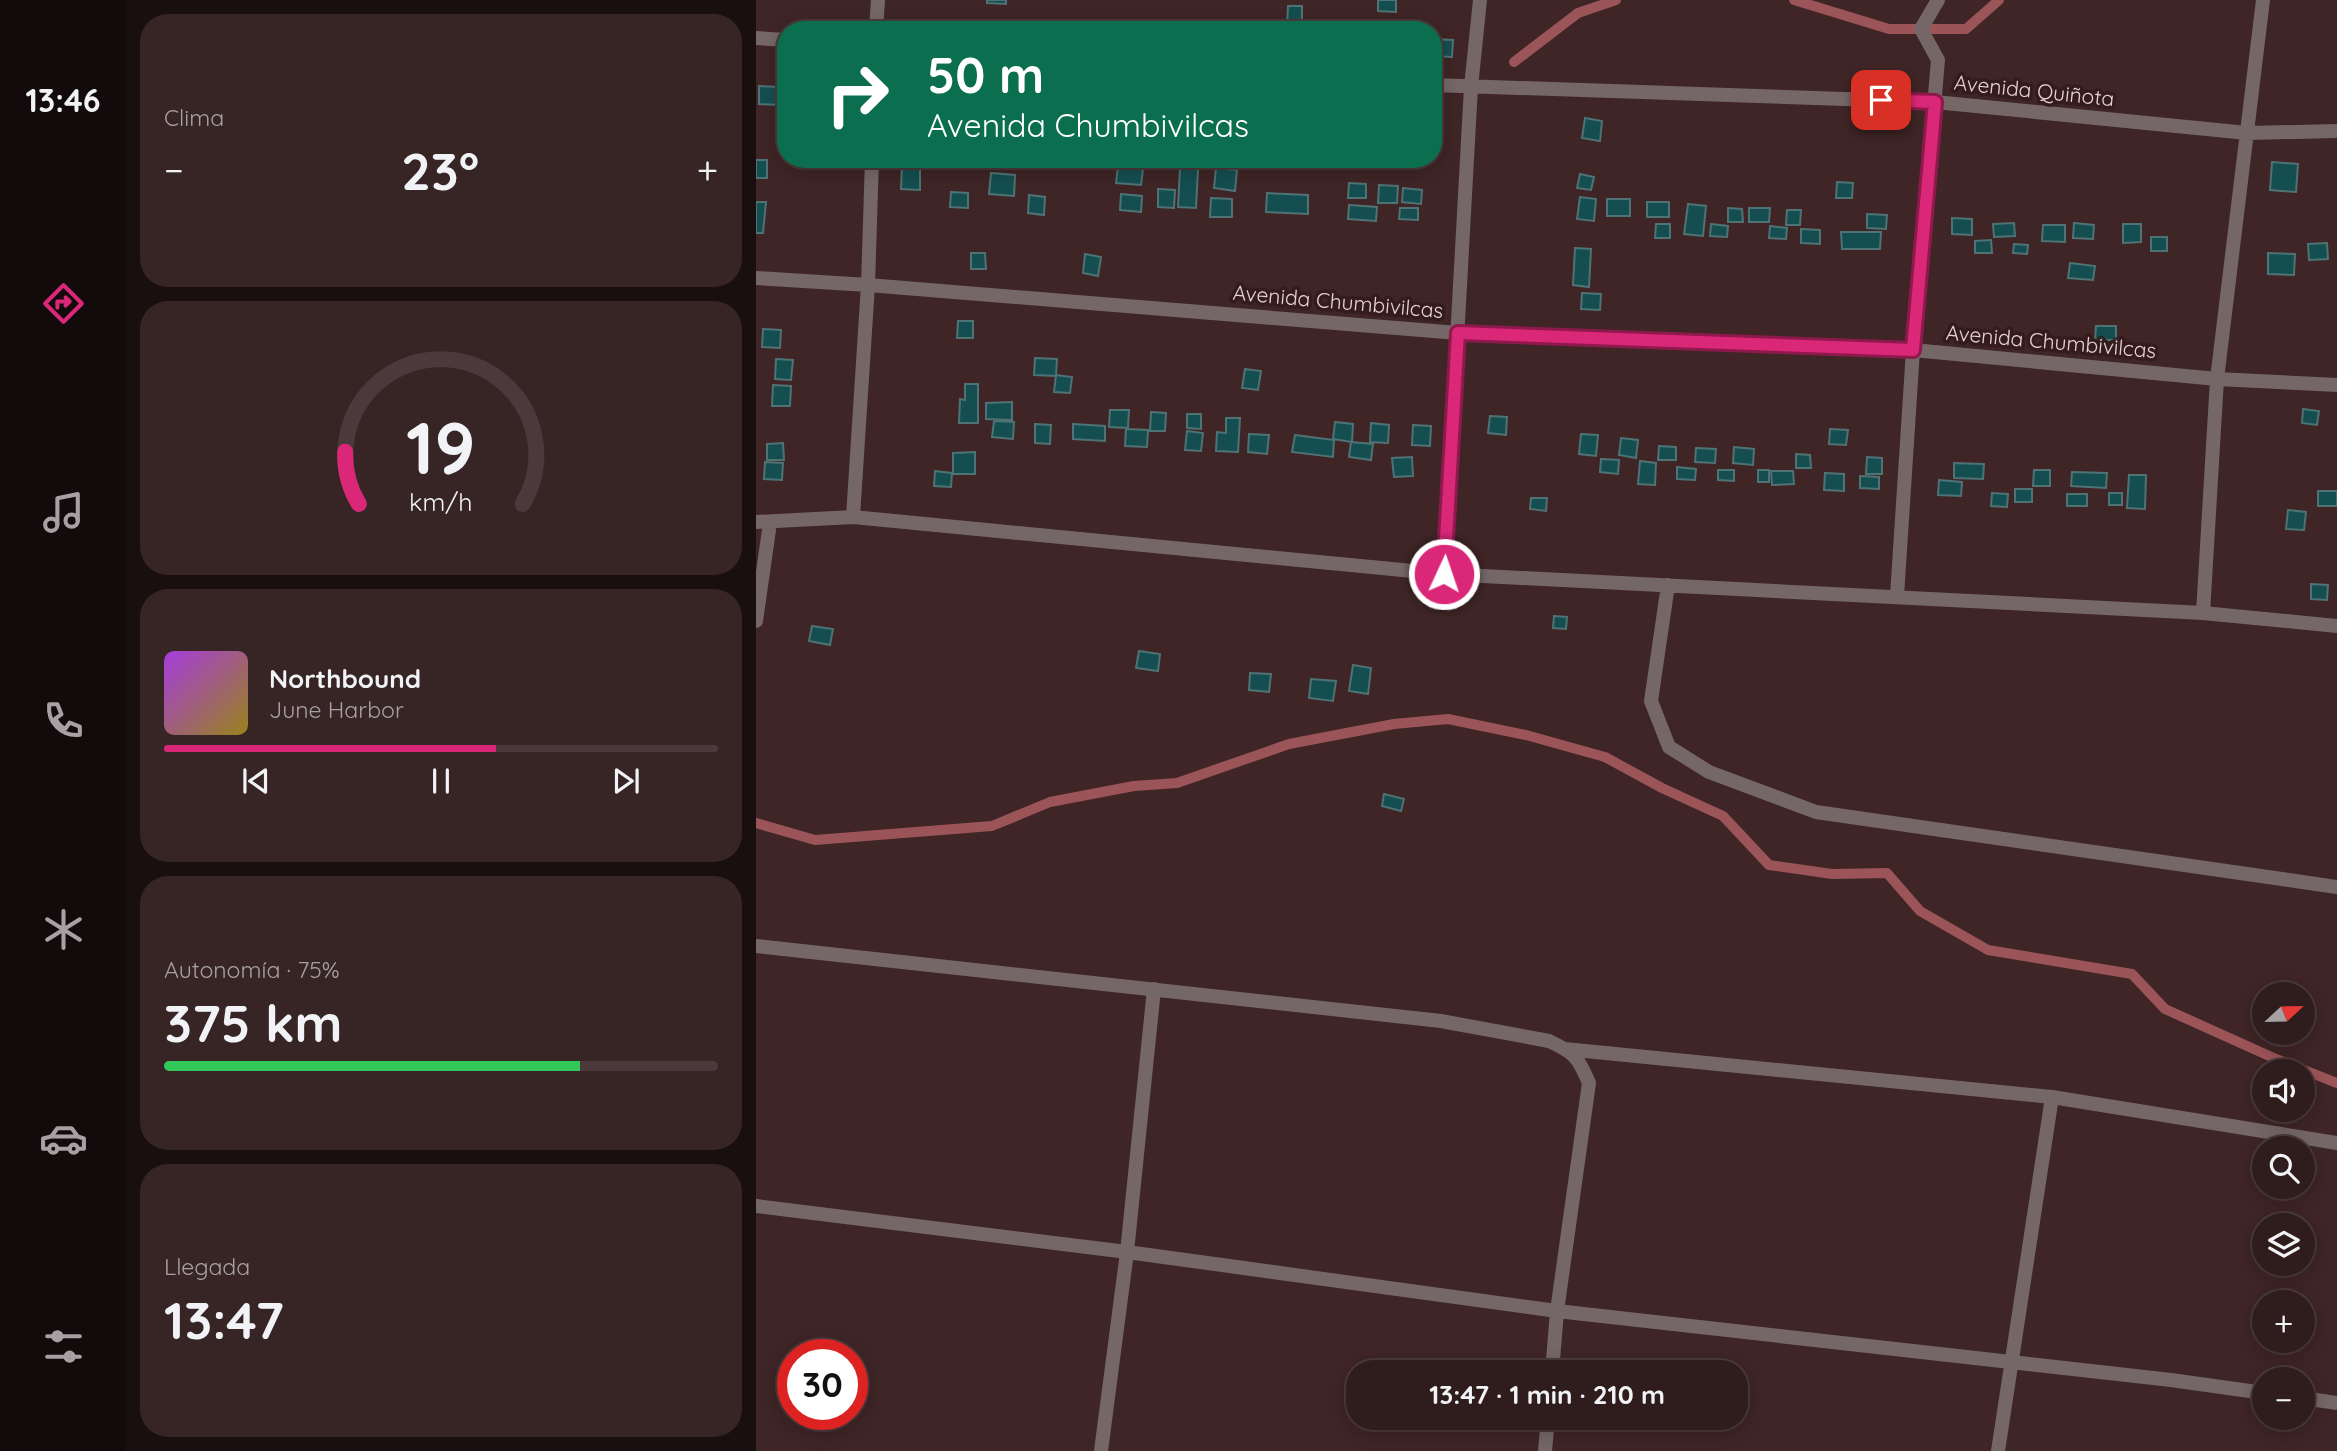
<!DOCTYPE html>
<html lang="es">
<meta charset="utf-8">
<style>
:root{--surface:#2f1c1c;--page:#372525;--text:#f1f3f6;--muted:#a7a1a3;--line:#4a3a3b;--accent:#db2777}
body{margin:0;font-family:Quicksand,sans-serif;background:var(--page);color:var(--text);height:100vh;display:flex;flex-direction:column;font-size:26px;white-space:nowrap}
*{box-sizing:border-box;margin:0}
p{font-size:23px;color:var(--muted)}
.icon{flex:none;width:38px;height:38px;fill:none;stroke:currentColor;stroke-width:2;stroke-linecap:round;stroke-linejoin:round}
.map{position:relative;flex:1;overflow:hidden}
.sheet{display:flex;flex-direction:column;gap:14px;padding:14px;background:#1a0f0f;width:630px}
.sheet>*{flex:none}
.banner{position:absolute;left:21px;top:21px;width:665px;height:147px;border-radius:28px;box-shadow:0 4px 18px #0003,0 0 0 2px var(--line);background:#0b6e4f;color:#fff;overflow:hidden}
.needle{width:46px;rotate:68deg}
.controls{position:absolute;left:1496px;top:982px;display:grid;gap:14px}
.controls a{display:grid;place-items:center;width:63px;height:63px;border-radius:50%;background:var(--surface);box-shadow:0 4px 18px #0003,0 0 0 2px var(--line);font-size:35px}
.speed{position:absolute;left:21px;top:1339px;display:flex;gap:14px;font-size:35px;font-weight:700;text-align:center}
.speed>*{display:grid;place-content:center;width:91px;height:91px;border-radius:50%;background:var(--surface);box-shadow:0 4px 18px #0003,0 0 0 2px var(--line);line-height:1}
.speed .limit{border:10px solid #d22;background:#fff;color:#111}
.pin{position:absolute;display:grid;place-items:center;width:60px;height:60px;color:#fff;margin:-30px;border-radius:14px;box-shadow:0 4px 10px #0006}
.me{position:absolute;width:77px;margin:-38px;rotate:3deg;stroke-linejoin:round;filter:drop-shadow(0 0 5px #0008)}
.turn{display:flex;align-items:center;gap:24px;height:147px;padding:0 35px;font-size:32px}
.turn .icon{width:91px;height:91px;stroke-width:2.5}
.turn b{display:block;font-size:49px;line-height:60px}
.big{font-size:52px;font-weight:700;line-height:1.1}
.sheet .card{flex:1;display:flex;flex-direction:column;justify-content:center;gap:10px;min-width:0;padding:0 24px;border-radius:28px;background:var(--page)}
.sheet .dial{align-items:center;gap:0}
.dial svg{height:182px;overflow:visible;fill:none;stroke:var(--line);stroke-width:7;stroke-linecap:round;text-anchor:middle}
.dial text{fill:var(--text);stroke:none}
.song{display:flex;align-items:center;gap:21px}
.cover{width:84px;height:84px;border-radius:10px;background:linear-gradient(135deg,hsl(280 70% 55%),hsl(50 70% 35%))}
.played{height:7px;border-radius:4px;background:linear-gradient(90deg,var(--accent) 60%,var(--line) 60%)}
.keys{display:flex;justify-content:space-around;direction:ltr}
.heat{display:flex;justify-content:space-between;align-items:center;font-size:38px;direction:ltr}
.charge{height:10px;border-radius:5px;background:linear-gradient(90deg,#34c759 75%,var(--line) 0)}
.trip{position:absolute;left:590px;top:1360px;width:402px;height:70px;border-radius:28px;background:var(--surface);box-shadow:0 4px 18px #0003,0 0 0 2px var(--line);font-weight:700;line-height:70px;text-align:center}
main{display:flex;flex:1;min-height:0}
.dock{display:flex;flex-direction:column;width:126px;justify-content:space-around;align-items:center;background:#130b0b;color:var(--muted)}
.dock .icon{width:49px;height:49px}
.dock .active{color:var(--accent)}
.dock b{font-size:32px;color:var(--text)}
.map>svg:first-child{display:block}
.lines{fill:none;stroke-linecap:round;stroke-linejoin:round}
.stream{stroke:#9b5457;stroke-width:10}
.building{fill:#154e50;stroke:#4f7274;stroke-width:2}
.street{stroke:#756767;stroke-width:14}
.route-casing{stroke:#8e194d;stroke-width:18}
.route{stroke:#db2777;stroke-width:12}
.labels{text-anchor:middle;stroke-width:7;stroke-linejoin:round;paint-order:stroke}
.street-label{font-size:21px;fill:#e5d3d3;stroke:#341b1c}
</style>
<main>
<nav class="dock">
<b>13:46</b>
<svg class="icon active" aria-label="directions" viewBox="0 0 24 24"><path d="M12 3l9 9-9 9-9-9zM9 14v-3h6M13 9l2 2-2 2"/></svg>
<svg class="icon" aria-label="music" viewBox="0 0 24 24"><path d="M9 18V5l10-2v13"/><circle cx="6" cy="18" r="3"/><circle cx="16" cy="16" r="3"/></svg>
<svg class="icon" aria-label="phone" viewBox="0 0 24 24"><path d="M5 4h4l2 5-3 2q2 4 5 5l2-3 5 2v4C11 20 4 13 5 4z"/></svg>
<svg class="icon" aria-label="climate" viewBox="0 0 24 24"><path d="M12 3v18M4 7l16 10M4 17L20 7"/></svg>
<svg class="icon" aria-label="car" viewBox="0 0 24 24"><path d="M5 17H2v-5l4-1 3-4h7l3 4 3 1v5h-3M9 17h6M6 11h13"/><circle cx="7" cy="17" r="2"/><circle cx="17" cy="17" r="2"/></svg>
<svg class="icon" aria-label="filters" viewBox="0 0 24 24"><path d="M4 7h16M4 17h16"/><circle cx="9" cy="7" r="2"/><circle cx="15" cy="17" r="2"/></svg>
</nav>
<section class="sheet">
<div class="card"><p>Clima</p>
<div class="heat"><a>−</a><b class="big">23°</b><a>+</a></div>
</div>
<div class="card dial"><svg viewBox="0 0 100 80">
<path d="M14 69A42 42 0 1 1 86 69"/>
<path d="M14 69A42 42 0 0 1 8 46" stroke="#db2777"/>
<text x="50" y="56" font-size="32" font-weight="700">19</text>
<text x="50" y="72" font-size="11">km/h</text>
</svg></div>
<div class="card">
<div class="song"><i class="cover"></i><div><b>Northbound</b><p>June Harbor</p></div></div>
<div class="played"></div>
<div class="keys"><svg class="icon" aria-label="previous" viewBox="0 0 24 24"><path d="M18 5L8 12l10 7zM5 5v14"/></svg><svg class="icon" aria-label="pause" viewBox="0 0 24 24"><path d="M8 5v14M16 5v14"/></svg><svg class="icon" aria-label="next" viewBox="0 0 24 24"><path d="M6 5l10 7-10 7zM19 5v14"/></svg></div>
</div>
<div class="card"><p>Autonomía · 75%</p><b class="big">375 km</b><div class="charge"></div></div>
<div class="card"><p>Llegada</p><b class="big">13:47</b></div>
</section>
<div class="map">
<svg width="1581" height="1451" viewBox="0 0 1581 1451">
<rect width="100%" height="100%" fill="#3f2525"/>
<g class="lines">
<!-- stream -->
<path class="stream" d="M1038,0L1133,29H1210L1243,0
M758,62L822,13L860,0
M0,823L59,840L236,826L294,802L378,786L421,783L533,744L638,724L692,719L770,735L849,757L906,788L967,816L1013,865L1076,874L1131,873L1164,911L1232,950L1376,974L1409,1009L1520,1059L1581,1083"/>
</g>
<!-- building -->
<path class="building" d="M231,0H250V4L231,3Z
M622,0H640V12L622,11Z
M532,6H546V26H531Z
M678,39L697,40L696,57L678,56Z
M3,86L25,87V105L3,104Z
M829,118L846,121L844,141L826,138Z
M0,160H11V178H0Z
M1516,162L1542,164L1540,192L1514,190Z
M146,166H164V190L145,189Z
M362,166L387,169L385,185L360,183Z
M424,168L442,169L440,208L422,207Z
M460,168L481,170L479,191L458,188Z
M235,173L259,175L258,196L233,194Z
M824,174L838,177L835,190L821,188Z
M1081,182L1097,183L1096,198H1080Z
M593,183L610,184V198H592Z
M623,185L642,186L641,203H622Z
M647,188L666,190L665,204L646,202Z
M402,189L419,190L418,208L402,207Z
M195,192L212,193V208L194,207Z
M511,193L552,195V214L510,212Z
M365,194L386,196L385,212L364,210Z
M273,195L289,197L288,215L272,213Z
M824,197L840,199L838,221L821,219Z
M455,198L476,199V217H454Z
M851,199H874V216H851Z
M0,202H10L7,233H0Z
M891,202H913V217H891Z
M932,204L950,206L947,236L928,234Z
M593,205L621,207L620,221L592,219Z
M644,208H662V220L643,219Z
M972,208L986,209L987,222H972Z
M993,208H1014L1013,222H993Z
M1031,210H1045L1044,225H1030Z
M1111,214L1131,215L1130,229L1111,228Z
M1196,218L1216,219V235L1196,234Z
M1258,223L1259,236L1238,237L1237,224Z
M1318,223L1338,225L1337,239L1317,238Z
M900,224H914V238H899Z
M955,224L972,226L971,237L954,236Z
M1367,224H1385V242L1367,243Z
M1287,225H1309V242L1286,241Z
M1014,226L1031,228L1030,239L1013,238Z
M1045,229L1064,230V244L1045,243Z
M1085,232H1125L1124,249H1086Z
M1395,237H1411V251H1395Z
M1235,240L1236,253H1219V241Z
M1571,243L1572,259L1553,260L1552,244Z
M1258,244L1272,245L1271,254L1257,253Z
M819,248L835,249L833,287L817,285Z
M215,253H229L230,269H215Z
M1512,253L1539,254L1538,275L1512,274Z
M329,254L345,257L342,276L327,273Z
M1314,263L1339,266L1337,280L1312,278Z
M826,293L845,294L844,310L825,309Z
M202,321H217V338H201Z
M1340,326H1360V340H1339Z
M7,329L25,330L24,348L6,347Z
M279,358L301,359L300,376L278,375Z
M20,359L37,360L35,380L19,379Z
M489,369L505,371L502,390L486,388Z
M300,375L316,377L314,393L298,392Z
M209,384H222V423H203L204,399L209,400Z
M17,385L35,386L34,406H16Z
M256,402V420L230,419V403Z
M1547,409L1563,411L1561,425L1546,423Z
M354,410H373L372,428L353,427Z
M395,412L410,413L409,431H394Z
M431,414H445V429L431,428Z
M734,416L751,417L750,435L732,433Z
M470,418H484L482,452L460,451L461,432L470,433Z
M238,421L258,422L257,439L236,437Z
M579,422L597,424L596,442L577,439Z
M615,423L633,425L632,443L614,442Z
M279,424L295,425L294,444L279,443Z
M317,424L349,426V441L317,439Z
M657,425L675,426L674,446L656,445Z
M370,429L392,430L391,447L369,446Z
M1074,429L1092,430L1090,445L1073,444Z
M431,431L447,433L445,451L429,450Z
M493,434L513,435L511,454L492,452Z
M825,434L842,435L840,456L823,454Z
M539,435L578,440L577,457L536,452Z
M865,438L882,440L880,458L863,455Z
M595,442L617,444L615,460L593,457Z
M27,443L28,460H11V444Z
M903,446L920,447V460H902Z
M978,447L998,449L997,465L977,463Z
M940,448L960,449L959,463L939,462Z
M219,452V474H197V453Z
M1040,454L1054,455L1055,468H1040Z
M656,457L657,476L638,477L636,458Z
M1111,457L1126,458V474H1110Z
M845,459L863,460L862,474L844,472Z
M884,461L900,463L899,485L882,484Z
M9,462L27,463L26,480L8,479Z
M1198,463L1228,464L1227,479L1198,478Z
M921,467L940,469L939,480L921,479Z
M962,470H978V481L962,480Z
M1002,470H1013V482H1002Z
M1278,470H1294V486H1277Z
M179,471L196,473L195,487L178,486Z
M1015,471H1037L1038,484L1016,485Z
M1316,472L1351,473L1350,488L1315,486Z
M1069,473L1088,474V491L1068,490Z
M1373,475H1390L1389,509L1371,508Z
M1104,476L1123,477V489L1104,488Z
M1183,480L1206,482L1205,496L1182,495Z
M1259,489H1276V502H1259Z
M1562,491H1581V506H1562Z
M1236,493L1252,494L1251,507L1235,506Z
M1353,493H1366V505H1353Z
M1311,494H1331V506H1311Z
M775,498H791L790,511L774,509Z
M1532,510L1550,512L1548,530L1530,529Z
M1555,584L1572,585L1571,600L1555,599Z
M798,616L811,617L810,629L797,628Z
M56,626L77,629L74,645L53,641Z
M383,651L404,654L402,671L380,668Z
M597,665L615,668L612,694L593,691Z
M494,673L515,674L513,692L493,690Z
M555,679L580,681L577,701L553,698Z
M628,794L648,799L645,811L626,806Z"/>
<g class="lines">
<!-- street -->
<path class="street" d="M120,30L122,0
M0,38L30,40
M677,85L1179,102L1491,133L1581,131
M0,278L112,285L702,333L1157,350L1461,379L1581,385
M97,517L112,285L116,159
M0,522L97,517L688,574L1447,613L1581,626
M688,574L715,87L724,0
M912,585L895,701L913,747L953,772L1060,812L1581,887
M1141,596L1157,350L1182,60L1165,29L1182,0
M1447,613L1461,379L1507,0
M0,621L14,523
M0,946L685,1021L793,1041C819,1053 822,1057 833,1083L801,1311L796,1372
M809,1049L1296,1097L1581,1143
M0,1206L371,1252L801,1311L1415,1380L1508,1393
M1547,1398L1581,1403
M345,1451L371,1252L398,989
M789,1451L792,1418
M1242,1451L1296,1097"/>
</g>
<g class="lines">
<!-- route casing -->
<g class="route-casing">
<path id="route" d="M688,574L702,333L1157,350L1179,102L1125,100"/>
</g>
<!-- route -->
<use href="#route" class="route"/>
</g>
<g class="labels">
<!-- street labels -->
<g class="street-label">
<text transform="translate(1278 91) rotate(6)" y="7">Avenida Quiñota</text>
<text transform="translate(582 302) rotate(5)" y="7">Avenida Chumbivilcas</text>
<text transform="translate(1295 342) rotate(5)" y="7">Avenida Chumbivilcas</text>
</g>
</g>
</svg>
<div class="controls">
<a><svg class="needle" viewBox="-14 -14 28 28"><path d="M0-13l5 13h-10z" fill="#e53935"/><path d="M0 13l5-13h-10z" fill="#a7a1a3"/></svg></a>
<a><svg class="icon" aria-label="sound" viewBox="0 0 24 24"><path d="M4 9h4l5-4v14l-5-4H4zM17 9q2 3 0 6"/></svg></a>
<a><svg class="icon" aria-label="search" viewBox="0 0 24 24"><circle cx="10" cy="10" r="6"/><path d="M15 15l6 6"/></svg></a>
<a><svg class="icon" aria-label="layers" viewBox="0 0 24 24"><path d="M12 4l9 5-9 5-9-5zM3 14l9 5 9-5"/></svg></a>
<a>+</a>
<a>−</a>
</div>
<div class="speed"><div class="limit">30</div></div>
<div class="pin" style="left:1125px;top:100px;background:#d93025"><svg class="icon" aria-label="arrive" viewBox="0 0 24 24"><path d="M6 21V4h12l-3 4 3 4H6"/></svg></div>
<svg class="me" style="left:688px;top:574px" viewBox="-20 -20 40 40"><circle r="17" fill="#db2777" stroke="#fff" stroke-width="3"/><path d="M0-11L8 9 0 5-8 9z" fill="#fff"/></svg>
<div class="trip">13:47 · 1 min · 210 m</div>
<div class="banner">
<div class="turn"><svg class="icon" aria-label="right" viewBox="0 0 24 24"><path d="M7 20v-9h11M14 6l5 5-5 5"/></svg><div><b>50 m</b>Avenida Chumbivilcas</div></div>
</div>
</div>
</main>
